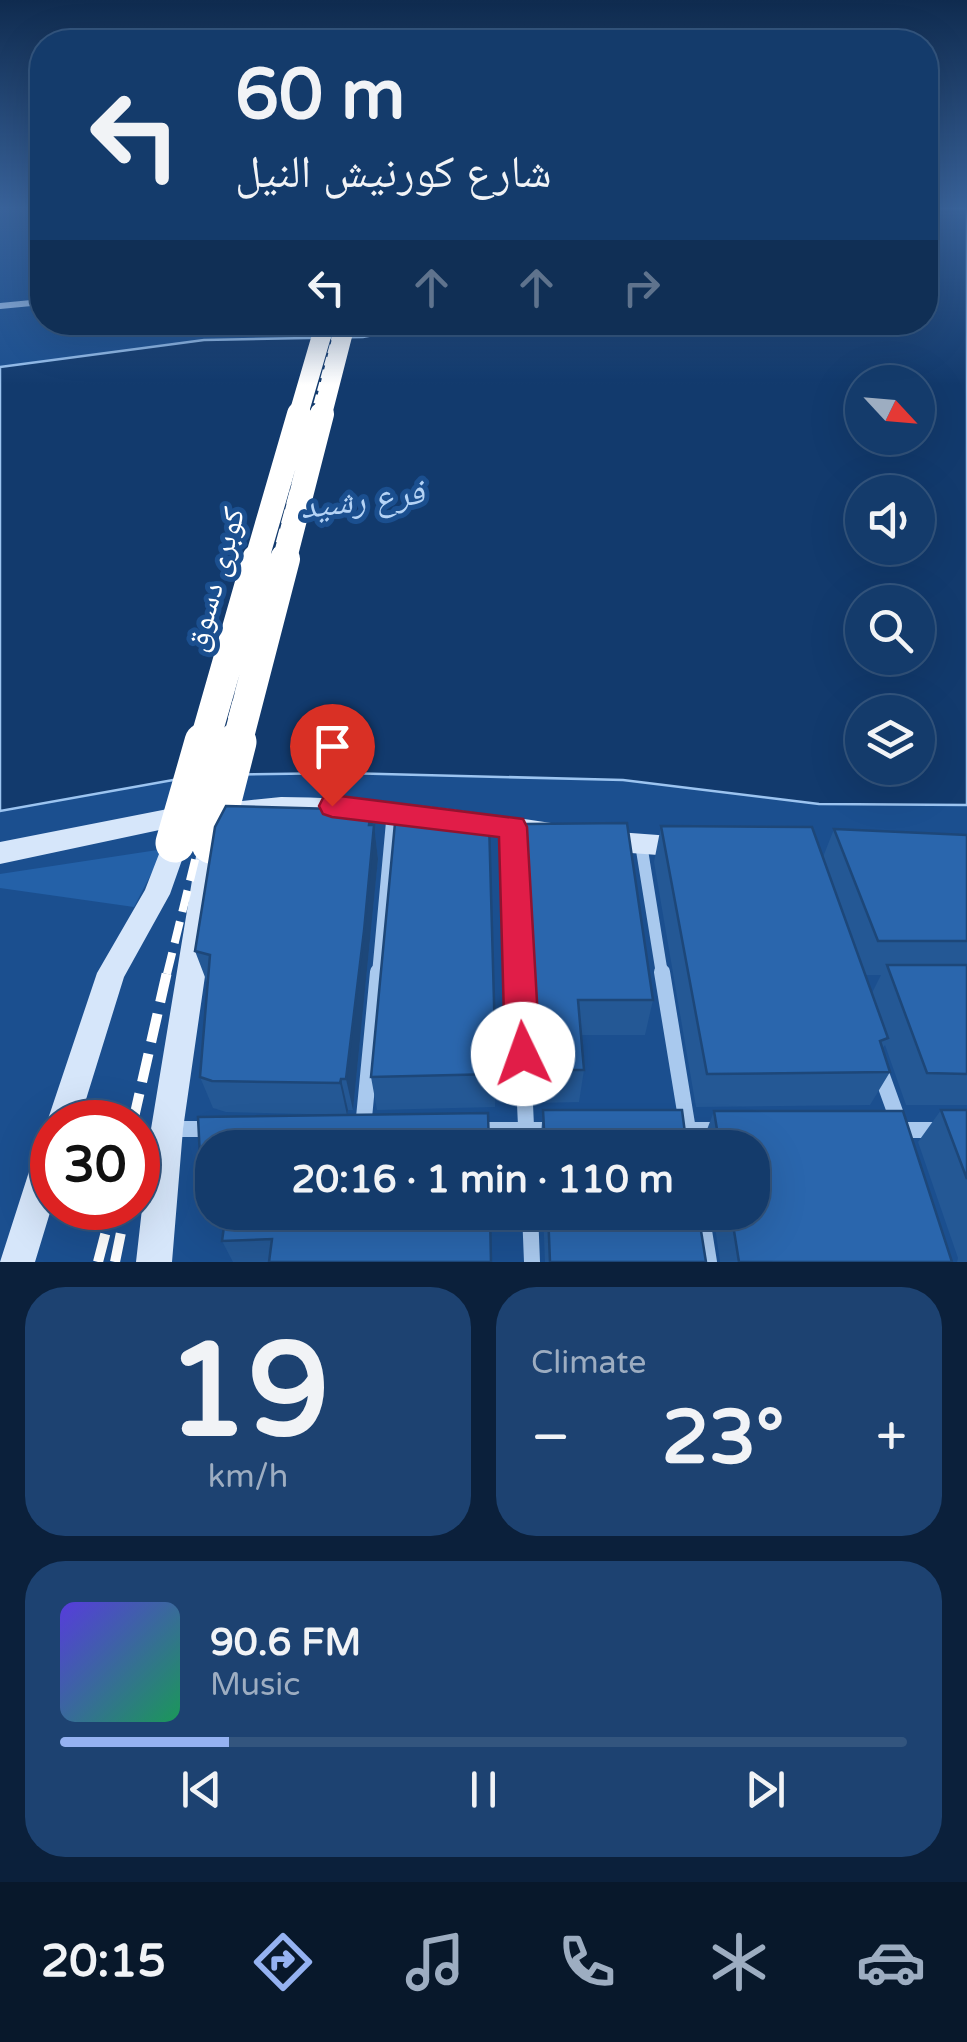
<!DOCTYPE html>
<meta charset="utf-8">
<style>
:root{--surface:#143b6b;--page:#1d4271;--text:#f1f3f6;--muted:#9dadc1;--line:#33557e;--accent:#95b2f1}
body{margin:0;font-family:"Varela Round","Noto Naskh Arabic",sans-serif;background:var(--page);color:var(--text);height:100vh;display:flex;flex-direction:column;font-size:38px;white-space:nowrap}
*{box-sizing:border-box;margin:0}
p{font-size:32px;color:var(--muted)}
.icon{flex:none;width:55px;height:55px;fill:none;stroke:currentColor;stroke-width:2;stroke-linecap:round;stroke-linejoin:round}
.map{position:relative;height:1262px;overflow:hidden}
.side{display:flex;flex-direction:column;gap:25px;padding:25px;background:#0b203b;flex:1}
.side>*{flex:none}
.banner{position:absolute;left:30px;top:30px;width:908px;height:305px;border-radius:40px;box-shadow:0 10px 40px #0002,0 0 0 2px var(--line);background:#143b6b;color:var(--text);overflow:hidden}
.needle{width:65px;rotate:116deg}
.buttons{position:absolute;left:845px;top:365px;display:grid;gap:20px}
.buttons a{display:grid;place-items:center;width:90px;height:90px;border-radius:50%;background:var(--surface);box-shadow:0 10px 40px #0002,0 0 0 2px var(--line);font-size:50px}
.speed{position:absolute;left:30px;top:1100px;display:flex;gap:20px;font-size:50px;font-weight:700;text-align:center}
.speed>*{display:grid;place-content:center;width:130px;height:130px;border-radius:50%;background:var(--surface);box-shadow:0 10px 40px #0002,0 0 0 2px var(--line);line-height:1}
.speed .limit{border:15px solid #d22;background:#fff;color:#111}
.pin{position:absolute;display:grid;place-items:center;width:85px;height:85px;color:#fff;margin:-102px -42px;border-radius:50% 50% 50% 0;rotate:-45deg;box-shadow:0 0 10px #0007}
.pin .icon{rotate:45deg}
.me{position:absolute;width:110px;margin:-55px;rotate:357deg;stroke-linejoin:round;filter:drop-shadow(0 0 8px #0008)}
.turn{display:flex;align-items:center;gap:35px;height:210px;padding:0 40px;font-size:45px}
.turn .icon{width:130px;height:130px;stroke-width:2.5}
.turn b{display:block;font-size:70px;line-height:85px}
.lanes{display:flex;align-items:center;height:95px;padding:0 40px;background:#0003;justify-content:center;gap:50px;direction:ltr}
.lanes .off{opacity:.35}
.big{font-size:75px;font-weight:700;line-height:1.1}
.side .widget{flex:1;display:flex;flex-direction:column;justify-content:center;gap:15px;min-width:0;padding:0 35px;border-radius:40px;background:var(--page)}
.side .dial{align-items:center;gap:0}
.dial b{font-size:130px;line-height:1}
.song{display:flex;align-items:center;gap:30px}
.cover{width:120px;height:120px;border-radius:15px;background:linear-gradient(135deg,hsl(250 70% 55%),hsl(150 70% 35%))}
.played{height:10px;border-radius:5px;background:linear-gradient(90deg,var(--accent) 20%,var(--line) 20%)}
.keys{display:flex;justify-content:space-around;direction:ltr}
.heat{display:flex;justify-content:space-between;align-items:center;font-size:55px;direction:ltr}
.side .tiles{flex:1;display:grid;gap:25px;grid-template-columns:1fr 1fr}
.widget:last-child{grid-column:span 2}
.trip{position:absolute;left:195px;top:1130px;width:575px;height:100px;border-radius:40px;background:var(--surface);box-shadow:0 10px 40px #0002,0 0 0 2px var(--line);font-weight:700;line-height:100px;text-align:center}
.dock{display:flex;height:160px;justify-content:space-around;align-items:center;background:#08182b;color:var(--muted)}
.dock .icon{width:70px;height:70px}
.dock .current{color:var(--accent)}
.dock b{font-size:45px;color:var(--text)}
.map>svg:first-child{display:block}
.green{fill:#2461a8}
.water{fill:#123a6d;stroke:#9cc4f0;stroke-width:2.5;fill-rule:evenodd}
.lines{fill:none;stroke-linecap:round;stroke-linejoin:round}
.street-far2{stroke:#a9c9ee;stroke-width:6}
.street-far1{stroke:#a9c9ee;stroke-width:12}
.street{stroke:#a9c9ee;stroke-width:16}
.secondary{fill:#d6e6fa;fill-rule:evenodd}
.rail-far4{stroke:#fff;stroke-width:4;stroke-dasharray:9 4;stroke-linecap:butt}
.rail-far3{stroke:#fff;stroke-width:5;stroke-dasharray:14 6;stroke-linecap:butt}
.rail-far2{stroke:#fff;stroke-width:6;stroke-dasharray:18 8;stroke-linecap:butt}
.rail-far1{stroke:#fff;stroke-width:8;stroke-dasharray:22 10;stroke-linecap:butt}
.rail{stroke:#fff;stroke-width:10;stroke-dasharray:29 12;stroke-linecap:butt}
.highway-bridge-far3{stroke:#fff;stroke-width:19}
.highway-bridge-far2{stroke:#fff;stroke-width:24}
.highway-bridge-far1{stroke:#fff;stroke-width:30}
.highway-bridge{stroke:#fff;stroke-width:39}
.wall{fill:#245895;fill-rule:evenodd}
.shaded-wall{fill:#1d4779}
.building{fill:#2a66ad;stroke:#1d4779;stroke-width:2.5}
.route{fill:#e11d48;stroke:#92132f;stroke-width:2.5}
.labels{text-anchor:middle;stroke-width:10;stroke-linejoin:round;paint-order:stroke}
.street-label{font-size:32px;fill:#fff;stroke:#1b4f8f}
.water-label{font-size:35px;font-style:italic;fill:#b5d3f5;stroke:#1b4f8f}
</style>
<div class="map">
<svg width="967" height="1262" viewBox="0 0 967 1262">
<rect width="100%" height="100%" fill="#1b4f8f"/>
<!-- green -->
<path class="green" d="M164,849L134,907L0,888V874Z"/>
<!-- water -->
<path class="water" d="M925,208H967V805L819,804L623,780L343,773L201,775L0,811V367L204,340L363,337L437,323L925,322ZM862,382H918V438H862ZM862,492H918V548H862ZM862,602H918V658H862ZM862,712H918V768H862Z"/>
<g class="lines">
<!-- street-far2 -->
<path class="street-far2" d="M0,306L42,302"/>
<!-- street-far1 -->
<path class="street-far1" d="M513,829L519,974
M641,844L662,974
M378,974L393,811"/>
<!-- street -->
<path class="street" d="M519,972L527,1148
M662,972L691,1148
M881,1073L899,1123
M363,1128L378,972
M173,1129H211
M478,1130H551
M673,1130H721
M898,1130H967
M530,1212L532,1262
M701,1212L709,1262"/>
<!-- secondary -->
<path class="secondary" d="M281,797C372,797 461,810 551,823L560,826L564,833L560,840L551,843L358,818L242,819L233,816L230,809L233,802Z
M188,805L197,808L200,815L197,822L0,864V842Z
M604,831L685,837L694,840L698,847L694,854L685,857L604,851L595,848L591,841L595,834Z
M175,833L184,836L188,843L170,894L124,977L79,1122H52V1134L47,1122L97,973L145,890L166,836Z
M211,834L220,837L224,844L183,1129L172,1262H136L151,1129L198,844L202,837Z
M52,1136V1206L35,1262H0L35,1153L40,1141Z"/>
<!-- rail-far4 -->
<path class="rail-far4" d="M312,416L338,322"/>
<!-- rail-far3 -->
<path class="rail-far3" d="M273,562L313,414"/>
<!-- rail-far2 -->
<path class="rail-far2" d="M224,744L274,559"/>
<!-- rail-far1 -->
<path class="rail-far1" d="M167,974L224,742"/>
<!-- rail -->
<path class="rail" d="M133,1122L167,972
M98,1262L112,1208
M115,1262L126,1208"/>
<!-- highway-bridge-far3 -->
<path class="highway-bridge-far3" d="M298,416L322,334
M322,416L343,334"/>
<!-- highway-bridge-far2 -->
<path class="highway-bridge-far2" d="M256,562L299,414
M284,562L322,414"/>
<!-- highway-bridge-far1 -->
<path class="highway-bridge-far1" d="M204,744L257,559
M237,744L285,559"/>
<!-- highway-bridge -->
<path class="highway-bridge" d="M175,843L204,742
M211,844L237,742"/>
</g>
<!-- wall -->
<path class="wall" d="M526,824L653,1000L645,1035H581L584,1070L579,1102L537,1103L524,860Z
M372,825H374L378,859L353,1110H348L347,1115L226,1112L213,1108L200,1077L208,985L195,951Z
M661,826L823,857L834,829L967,835V1105H906L885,1045L882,1049L890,1072L870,1105L696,1107L654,862ZM865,975H881L872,993Z
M496,1074L495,1107L377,1110L371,1077Z
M543,1110L687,1148H540Z
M941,1110H967V1262H957L958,1258L918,1142Z
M714,1111L952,1262H720L713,1212H752V1148H703L702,1143Z
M212,1148V1212H490L491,1262H233L222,1241L224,1224H215L202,1198Z
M543,1212H698L706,1262H545Z"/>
<!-- shaded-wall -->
<path class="shaded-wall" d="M371,810L374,833V825L378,859L353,1110L346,1079Z
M341,1079L348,1110L347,1115L340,1083Z"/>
<!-- building -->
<path class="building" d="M226,806L371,810L369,825H374L364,931L346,1079H341L340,1083L212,1081L200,1077L210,955L195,951L215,827Z
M489,821L496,1074L371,1077L395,823Z
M627,823L653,1000H578L584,1070H540L526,824Z
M661,826L812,827L888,1038L880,1041L890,1072L707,1074Z
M834,829L967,835V941H878Z
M887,965H967V1074L927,1073Z
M543,1110H682L687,1148H545Z
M941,1110H967V1179Z
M714,1111H903L952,1262H739L731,1212H752V1148H720Z
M488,1113L489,1148H212V1198H202L198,1117Z
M226,1212H490L491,1262H269L272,1239L222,1241Z
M548,1212H698L706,1262H550Z"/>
<!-- sky -->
<linearGradient id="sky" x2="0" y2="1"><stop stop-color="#0f2b4f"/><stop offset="0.54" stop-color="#39639b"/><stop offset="1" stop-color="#39639b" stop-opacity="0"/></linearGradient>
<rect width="967" height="385" fill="url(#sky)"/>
<!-- route -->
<path class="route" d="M332,795L523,819L527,827L540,1054L535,1067L523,1072L510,1067L505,1054L499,837L332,817L323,814L319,806L323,798Z"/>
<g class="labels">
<!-- street labels -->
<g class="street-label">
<text transform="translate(214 579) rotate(-74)" y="11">كوبرى دسوق</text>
</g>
<!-- water labels -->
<g class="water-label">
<text transform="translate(362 499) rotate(-7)" y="12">فرع رشيد</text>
</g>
</g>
</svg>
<div class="buttons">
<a><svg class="needle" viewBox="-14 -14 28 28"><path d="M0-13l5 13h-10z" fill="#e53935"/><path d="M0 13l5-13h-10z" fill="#9dadc1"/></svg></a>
<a><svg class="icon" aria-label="sound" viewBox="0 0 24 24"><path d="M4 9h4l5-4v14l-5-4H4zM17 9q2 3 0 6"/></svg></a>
<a><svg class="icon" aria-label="search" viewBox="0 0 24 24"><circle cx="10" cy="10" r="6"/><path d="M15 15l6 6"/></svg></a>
<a><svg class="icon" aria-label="layers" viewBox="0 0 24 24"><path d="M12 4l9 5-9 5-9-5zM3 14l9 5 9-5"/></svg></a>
</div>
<div class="speed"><div class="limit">30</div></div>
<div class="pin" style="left:332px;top:806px;background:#d93025"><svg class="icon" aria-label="arrive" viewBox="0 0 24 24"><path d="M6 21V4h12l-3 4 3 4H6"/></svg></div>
<svg class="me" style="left:523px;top:1054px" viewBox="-20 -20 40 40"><circle r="19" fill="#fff"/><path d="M0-13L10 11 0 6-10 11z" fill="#e11d48"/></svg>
<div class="trip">20:16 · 1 min · 110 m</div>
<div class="banner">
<div class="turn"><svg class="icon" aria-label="left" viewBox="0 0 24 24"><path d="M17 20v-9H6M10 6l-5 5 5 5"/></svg><div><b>60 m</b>شارع كورنيش النيل</div></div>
<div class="lanes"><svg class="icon" aria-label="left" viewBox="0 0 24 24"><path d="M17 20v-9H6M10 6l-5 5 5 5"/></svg><svg class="icon off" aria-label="ahead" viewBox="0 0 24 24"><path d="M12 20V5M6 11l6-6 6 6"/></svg><svg class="icon off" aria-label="ahead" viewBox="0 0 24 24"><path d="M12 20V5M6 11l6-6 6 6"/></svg><svg class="icon off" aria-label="right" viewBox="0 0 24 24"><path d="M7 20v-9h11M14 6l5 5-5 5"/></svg></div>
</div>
</div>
<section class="side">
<div class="tiles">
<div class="widget dial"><b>19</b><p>km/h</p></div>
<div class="widget"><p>Climate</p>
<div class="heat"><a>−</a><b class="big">23°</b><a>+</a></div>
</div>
<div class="widget">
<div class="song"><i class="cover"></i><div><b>90.6 FM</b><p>Music</p></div></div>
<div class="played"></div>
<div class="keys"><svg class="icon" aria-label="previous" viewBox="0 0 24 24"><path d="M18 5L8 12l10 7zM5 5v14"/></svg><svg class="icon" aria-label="pause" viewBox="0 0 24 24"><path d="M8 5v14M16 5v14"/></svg><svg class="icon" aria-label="next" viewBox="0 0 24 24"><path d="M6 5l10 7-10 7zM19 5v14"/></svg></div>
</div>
</div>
</section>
<nav class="dock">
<b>20:15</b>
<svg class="icon current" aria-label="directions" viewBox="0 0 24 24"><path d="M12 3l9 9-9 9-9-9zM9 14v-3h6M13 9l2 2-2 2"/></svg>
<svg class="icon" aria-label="music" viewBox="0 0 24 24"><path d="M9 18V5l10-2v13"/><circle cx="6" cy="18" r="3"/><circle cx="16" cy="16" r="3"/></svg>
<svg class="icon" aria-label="phone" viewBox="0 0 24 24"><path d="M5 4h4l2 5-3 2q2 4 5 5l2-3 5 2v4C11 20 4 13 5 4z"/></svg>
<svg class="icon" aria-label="climate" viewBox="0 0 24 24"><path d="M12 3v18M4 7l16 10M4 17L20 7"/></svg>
<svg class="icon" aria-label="car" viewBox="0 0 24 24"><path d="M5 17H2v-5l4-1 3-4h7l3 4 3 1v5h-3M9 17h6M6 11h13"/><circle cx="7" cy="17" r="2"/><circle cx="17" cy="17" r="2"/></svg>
</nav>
